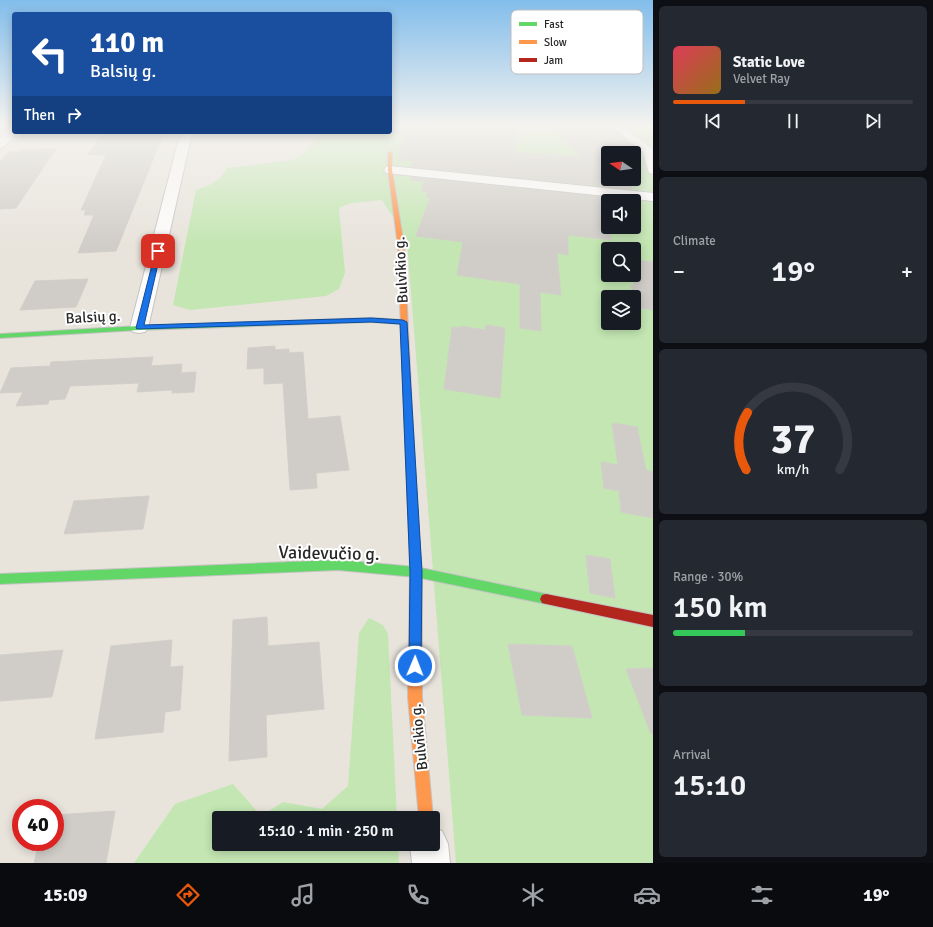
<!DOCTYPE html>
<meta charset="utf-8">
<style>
:root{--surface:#171b24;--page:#242831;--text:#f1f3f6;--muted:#9ea1a6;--line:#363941;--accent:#ea580c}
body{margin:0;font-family:Signika,sans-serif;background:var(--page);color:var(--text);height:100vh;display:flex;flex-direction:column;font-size:15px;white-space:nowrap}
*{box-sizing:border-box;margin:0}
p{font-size:13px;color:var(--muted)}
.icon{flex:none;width:22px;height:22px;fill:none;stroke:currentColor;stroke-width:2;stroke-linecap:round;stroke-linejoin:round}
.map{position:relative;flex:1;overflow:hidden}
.panel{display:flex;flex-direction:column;gap:6px;padding:6px;background:#0d0f14;width:280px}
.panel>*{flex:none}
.banner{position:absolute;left:12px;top:12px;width:380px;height:122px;border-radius:4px;box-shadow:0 2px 10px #0003;background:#1a4fa0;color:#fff;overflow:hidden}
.needle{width:26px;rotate:283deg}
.tools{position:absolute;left:601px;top:146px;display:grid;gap:8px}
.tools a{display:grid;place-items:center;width:40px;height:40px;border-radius:4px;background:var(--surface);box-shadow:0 2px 10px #0003;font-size:20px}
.speed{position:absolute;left:12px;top:799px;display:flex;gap:8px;font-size:20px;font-weight:700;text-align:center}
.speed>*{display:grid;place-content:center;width:52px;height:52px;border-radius:50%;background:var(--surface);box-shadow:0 2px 10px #0003;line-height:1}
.speed .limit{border:6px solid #d22;background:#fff;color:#111}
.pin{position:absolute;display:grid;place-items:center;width:34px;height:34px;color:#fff;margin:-17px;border-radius:8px;box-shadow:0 2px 6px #0006}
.me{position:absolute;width:44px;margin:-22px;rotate:1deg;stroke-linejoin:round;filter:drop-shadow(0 0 3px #0008)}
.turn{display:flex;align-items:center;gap:14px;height:84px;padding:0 12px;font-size:18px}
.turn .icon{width:52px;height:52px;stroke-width:2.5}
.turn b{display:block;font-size:28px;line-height:34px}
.then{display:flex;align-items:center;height:38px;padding:0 12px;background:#0003;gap:8px;font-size:15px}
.big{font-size:30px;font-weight:600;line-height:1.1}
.panel .card{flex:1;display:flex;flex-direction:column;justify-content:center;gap:6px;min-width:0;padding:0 14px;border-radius:6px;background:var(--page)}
.panel .dial{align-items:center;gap:0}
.dial svg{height:104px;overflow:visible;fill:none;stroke:var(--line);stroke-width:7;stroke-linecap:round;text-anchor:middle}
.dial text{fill:var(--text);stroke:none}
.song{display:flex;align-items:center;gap:12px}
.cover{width:48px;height:48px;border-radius:6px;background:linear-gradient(135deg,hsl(350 70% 55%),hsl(40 70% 35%))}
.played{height:4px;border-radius:2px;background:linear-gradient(90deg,var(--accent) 30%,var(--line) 30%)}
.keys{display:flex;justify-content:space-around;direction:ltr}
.heat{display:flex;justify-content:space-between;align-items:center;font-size:22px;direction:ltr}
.charge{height:6px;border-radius:3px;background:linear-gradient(90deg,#34c759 30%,var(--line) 0)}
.trip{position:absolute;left:212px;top:811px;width:228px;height:40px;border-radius:4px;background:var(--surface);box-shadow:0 2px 10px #0003;font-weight:600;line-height:40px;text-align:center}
.dock{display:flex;height:64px;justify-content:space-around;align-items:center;background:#090b0e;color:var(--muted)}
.dock .icon{width:28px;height:28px}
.dock .active{color:var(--accent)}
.dock b{font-size:18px;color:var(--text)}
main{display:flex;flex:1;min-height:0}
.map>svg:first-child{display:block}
.green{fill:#c3e6b2;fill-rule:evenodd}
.building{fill:#d0cdc8;stroke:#d2cfc9}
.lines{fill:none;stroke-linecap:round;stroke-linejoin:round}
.street-casing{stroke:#c4c3c3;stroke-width:2}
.fast-casing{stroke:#c4c3c3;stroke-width:2}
.slow-casing{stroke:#c4c3c3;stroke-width:2}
.jam-casing{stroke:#c4c3c3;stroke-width:2}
.street{fill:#fcfbfa;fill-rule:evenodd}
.fast{fill:#63d668;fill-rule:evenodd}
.slow{fill:#ff974d;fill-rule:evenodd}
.jam{fill:#b3261e;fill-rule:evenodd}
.route{fill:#1a73e8;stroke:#114b97}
.labels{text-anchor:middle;stroke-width:4;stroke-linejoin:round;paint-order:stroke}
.street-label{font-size:15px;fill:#282828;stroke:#fff}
.near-street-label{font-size:18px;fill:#282828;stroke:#fff}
.key{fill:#fff;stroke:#bebebe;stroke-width:1}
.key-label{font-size:11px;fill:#282828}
</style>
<main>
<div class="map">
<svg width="653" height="863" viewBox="0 0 653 863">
<rect width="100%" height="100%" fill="#e8e4dc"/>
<!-- green -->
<path class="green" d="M390,125H653V863H456L407,241L397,223L382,200L351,203L339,208L345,273L339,289L326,296L190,310L173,305L196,190C210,185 220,182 227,168L293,160L306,151L322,132H390ZM608,153H634V179H608ZM608,201H634V227H608ZM608,249H634V275H608ZM608,297H634V323H608Z
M369,618L383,625L388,634L397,818H219V844H398L399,863H134L175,804L233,784L261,816L283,802L322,809L348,786L359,633Z"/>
<!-- building -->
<path class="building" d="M431,125H514L515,152L581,157L554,125H609L633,146L638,156H634V153H608V179H630L632,189L412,167L414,161L398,160L406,131L431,133Z
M105,132H164L116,251L78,253L94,215H84L86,210H81L106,155H87Z
M56,149L16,208L0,209V162L8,152H18L20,150Z
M412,177L603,197L611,240L568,235V255L557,253L561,295L540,292L541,331L520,328V284L457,275L463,242L416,236L430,198L426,197L428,192L421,191L424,181L411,180Z
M634,260L653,262V310L636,307L631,286H634Z
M88,279L76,307L20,310L35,281Z
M486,325L505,328L500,398L444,389L452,327L461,328V326L485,330Z
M275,346V350L289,349V353L303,352L308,419L340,416L349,470L316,473L317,488L290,490L283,383L264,384V368L247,369L248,348Z
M153,357L151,366L182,364L181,373L196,372L194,392L172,393V390L137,392L139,383L70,386L65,399L49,400L48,404L16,406L23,392L0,393L11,368L50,366L51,362Z
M612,423L637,427L646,470L653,472V518L621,512L619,491L604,488L601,462L618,465Z
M149,496L143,529L64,534L74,501Z
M586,555L610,559L615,598L590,593Z
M267,617L268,646L319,642L324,709L266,715L267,757L229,761L233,620Z
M172,640L170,667L183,666L180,710L165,712L163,732L95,739L111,646Z
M508,644L572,646L592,718L522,715Z
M63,650L52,697L0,701V655Z
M653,668V734H651L626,669Z
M115,811L106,863H34L39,842H55V815Z"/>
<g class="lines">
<!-- street casing -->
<g class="street-casing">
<path id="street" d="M610,125H622L652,149L653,174L649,173L643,152Z
M14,126V132H17L4,147L0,148V138L10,127Z
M183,132H193L190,142L148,328L145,332L139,333L133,332L130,328L178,142Z
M390,166L653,193V201L386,173L384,170L386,167Z
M433,827L442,831L448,844L450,863H412L410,844H433Z"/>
</g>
<!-- fast casing -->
<g class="fast-casing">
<path id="fast" d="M371,318L403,320L407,322L403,324L371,322L139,330L0,338V334L139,326Z
M338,560L416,567L546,594L550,595L552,599L550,603L546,604L416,577L338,570L0,584V574Z"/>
</g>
<!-- slow casing -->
<g class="slow-casing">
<path id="slow" d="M390,152L392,153V170L404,246L412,411L408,414L404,411L398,246L388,170V153Z
M414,530L418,532L419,535L422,572V697L433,818V819V818H419L408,697L410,572L409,535L410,532Z"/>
</g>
<!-- jam casing -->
<g class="jam-casing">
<path id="jam" d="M408,408L412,411L419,535L418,538L414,540L410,538L409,535L404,411Z
M546,594L653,615V627L546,604L542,603L540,599L542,595Z"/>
</g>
<!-- street -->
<use href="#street" class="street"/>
<!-- fast -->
<use href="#fast" class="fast"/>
<!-- slow -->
<use href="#slow" class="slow"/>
<!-- jam -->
<use href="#jam" class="jam"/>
</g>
<!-- sky -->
<linearGradient id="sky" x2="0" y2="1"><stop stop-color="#82bdeb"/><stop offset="0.51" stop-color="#f5f3ef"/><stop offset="1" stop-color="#f5f3ef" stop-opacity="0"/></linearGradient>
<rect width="653" height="246" fill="url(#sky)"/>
<!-- route -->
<path class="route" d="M156,249L161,251L144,325L371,318L403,320L407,322L422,572L421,666L419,671L415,672L410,671L409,666L410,572L400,324L371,322L137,329L136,328Z"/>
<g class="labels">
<!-- street labels -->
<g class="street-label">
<text transform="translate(401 270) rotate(-93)" y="5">Bulvikio g.</text>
<text transform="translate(93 317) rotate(-3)" y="5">Balsių g.</text>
<text transform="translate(419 737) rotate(-96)" y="5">Bulvikio g.</text>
</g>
<!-- near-street labels -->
<g class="near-street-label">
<text transform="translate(329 553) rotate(1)" y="6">Vaidevučio g.</text>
</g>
</g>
<!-- legend -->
<rect x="511" y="10" width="132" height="64" rx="6" class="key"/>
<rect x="519" y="22" width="18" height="4" fill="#63d668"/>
<rect x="519" y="40" width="18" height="4" fill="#ff974d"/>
<rect x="519" y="58" width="18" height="4" fill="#b3261e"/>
<g class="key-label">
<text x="544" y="28">Fast</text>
<text x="544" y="46">Slow</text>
<text x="544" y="64">Jam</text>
</g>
</svg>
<div class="tools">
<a><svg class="needle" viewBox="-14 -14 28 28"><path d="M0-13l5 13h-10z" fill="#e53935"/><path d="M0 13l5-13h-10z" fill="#9ea1a6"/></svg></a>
<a><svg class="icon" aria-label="sound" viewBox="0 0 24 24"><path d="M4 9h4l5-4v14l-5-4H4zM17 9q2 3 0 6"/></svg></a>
<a><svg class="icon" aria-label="search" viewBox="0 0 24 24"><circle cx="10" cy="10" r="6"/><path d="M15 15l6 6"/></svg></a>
<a><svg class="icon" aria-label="layers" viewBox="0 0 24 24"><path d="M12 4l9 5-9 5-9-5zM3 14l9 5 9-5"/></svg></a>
</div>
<div class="speed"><div class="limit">40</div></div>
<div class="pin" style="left:158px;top:251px;background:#d93025"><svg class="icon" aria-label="arrive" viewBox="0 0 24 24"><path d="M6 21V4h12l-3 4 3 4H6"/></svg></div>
<svg class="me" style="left:415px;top:666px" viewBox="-20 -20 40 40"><circle r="17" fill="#1a73e8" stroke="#fff" stroke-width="3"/><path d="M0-11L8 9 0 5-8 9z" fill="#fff"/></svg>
<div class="trip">15:10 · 1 min · 250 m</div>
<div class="banner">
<div class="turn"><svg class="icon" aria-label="left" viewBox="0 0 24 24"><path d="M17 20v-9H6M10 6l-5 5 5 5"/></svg><div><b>110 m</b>Balsių g.</div></div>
<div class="then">Then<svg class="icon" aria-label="right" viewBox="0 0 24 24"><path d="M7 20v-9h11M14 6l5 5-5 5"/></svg></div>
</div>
</div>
<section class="panel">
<div class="card">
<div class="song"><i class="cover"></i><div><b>Static Love</b><p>Velvet Ray</p></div></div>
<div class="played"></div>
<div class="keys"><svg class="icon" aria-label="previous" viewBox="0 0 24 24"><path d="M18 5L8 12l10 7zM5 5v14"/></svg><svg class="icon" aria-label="pause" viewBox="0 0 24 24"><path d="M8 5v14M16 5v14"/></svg><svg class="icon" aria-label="next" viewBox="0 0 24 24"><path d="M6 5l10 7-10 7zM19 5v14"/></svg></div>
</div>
<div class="card"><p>Climate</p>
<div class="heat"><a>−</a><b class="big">19°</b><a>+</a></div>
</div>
<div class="card dial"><svg viewBox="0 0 100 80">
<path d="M14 69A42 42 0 1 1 86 69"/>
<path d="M14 69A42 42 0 0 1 15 25" stroke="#ea580c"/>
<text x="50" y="56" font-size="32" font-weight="700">37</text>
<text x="50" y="72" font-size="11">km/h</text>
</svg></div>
<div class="card"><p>Range · 30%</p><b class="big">150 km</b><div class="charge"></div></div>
<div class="card"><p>Arrival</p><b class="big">15:10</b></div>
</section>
</main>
<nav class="dock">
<b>15:09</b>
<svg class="icon active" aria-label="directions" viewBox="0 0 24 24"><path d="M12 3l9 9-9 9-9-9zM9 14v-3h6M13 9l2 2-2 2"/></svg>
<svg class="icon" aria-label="music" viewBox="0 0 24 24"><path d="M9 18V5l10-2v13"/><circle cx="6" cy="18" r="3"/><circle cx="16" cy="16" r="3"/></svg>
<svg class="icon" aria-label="phone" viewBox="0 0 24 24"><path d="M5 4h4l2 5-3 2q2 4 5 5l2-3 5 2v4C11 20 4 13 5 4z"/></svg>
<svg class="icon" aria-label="climate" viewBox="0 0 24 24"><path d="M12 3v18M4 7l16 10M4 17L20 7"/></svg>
<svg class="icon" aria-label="car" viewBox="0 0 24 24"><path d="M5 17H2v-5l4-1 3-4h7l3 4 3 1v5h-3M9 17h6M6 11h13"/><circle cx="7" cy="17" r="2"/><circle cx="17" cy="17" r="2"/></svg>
<svg class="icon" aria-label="filters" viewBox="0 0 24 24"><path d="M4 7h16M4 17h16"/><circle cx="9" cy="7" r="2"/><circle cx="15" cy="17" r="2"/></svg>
<b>19°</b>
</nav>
